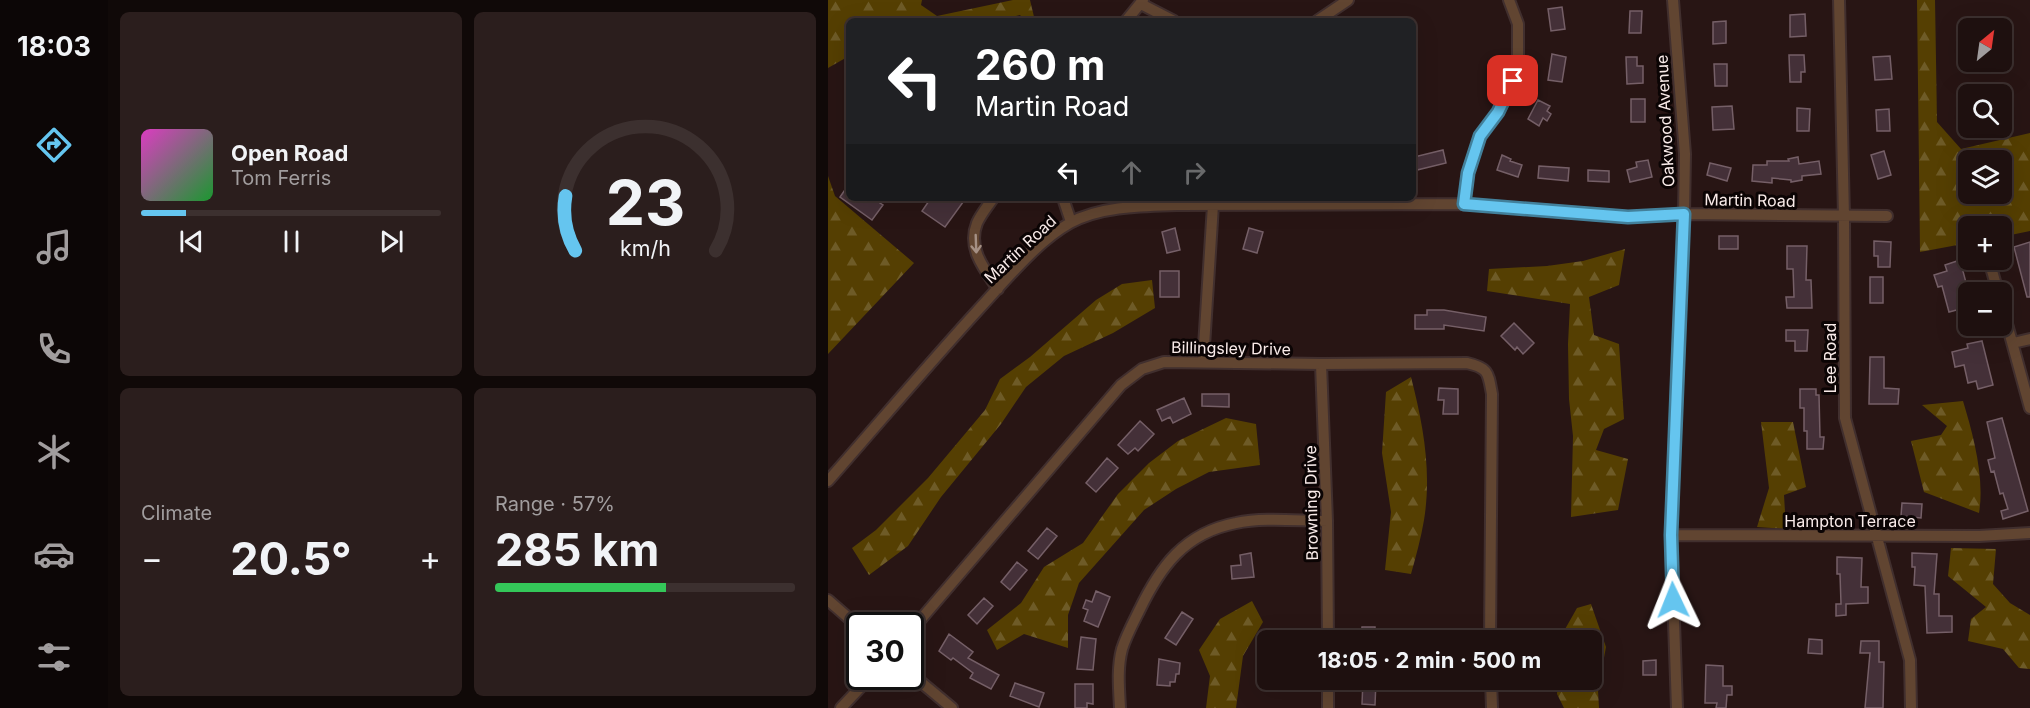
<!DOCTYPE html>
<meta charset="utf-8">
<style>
:root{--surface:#1e100f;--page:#2b1e1d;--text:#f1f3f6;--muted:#a19d9e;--line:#3c302f;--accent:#65c5ef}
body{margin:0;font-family:Inter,sans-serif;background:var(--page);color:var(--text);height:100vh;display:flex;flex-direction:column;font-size:22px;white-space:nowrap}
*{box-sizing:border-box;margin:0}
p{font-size:20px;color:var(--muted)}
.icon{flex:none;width:33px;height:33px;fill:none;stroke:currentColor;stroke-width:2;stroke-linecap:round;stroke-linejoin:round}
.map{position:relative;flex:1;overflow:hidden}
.details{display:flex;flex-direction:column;gap:12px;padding:12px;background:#100908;width:720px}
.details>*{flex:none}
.banner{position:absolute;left:18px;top:18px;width:570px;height:183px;border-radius:9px;box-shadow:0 6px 24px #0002,0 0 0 2px var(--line);background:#202124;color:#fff;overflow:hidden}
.needle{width:39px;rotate:29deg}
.fabs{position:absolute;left:1130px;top:18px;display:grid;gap:12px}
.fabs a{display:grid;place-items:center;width:54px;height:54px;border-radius:9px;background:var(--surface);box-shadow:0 6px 24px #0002,0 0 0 2px var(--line);font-size:30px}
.speed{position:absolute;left:18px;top:612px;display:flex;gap:12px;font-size:30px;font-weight:700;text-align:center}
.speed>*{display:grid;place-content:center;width:78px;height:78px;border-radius:50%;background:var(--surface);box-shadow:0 6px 24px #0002,0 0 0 2px var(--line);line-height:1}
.speed .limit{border:3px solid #111;border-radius:9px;background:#fff;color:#111}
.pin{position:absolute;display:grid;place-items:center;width:51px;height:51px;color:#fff;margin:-26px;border-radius:12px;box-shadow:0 3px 9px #0006}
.me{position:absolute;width:66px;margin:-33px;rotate:358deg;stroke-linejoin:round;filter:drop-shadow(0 0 4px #0008)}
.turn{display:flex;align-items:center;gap:21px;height:126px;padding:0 30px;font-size:27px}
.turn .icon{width:78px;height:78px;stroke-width:2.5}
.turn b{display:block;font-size:42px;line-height:51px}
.lanes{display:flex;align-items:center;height:57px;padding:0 30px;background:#0003;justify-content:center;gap:30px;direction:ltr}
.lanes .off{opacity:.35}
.big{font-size:45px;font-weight:700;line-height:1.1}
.details .card{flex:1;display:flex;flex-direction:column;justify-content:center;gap:9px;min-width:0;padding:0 21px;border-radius:9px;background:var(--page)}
.details .dial{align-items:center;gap:0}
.dial svg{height:156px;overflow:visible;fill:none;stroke:var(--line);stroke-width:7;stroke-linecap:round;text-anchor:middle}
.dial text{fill:var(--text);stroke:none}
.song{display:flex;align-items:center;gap:18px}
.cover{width:72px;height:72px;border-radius:9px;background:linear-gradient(135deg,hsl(310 70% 55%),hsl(130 70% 35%))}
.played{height:6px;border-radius:3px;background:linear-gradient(90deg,var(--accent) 15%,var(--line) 15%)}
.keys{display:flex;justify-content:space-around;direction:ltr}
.heat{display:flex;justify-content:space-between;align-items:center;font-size:33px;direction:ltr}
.charge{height:9px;border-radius:4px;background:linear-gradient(90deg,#34c759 57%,var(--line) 0)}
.details .tiles{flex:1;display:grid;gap:12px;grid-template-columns:repeat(2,1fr)}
.trip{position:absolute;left:429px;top:630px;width:345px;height:60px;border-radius:9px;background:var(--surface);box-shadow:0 6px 24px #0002,0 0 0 2px var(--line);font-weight:700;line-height:60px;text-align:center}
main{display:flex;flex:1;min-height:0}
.tab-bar{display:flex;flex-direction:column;width:108px;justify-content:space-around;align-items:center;background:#0c0606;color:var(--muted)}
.tab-bar .icon{width:42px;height:42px}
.tab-bar .on{color:var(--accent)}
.tab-bar b{font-size:27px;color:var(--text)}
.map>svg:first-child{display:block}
.forest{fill:url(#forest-firs);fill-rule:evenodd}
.building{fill:#443038;stroke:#755f67;stroke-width:1.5}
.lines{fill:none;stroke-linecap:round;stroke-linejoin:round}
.minor-casing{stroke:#412f2e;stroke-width:14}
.minor{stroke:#614531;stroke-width:10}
.oneway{stroke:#a59084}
.route-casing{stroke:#42809b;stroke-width:15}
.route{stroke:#65c5ef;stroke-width:10}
.labels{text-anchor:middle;stroke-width:6;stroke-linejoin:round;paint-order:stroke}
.street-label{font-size:16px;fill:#f9ebe9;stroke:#0b0404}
</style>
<main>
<nav class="tab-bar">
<b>18:03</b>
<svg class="icon on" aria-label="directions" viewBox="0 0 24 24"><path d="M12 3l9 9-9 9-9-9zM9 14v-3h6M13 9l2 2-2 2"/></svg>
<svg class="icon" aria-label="music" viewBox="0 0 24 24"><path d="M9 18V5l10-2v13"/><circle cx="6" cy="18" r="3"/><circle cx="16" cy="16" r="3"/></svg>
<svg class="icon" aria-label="phone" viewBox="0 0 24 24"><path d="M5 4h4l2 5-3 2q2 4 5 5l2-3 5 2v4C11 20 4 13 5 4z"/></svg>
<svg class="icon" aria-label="climate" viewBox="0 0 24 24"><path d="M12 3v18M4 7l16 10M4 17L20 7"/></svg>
<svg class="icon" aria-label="car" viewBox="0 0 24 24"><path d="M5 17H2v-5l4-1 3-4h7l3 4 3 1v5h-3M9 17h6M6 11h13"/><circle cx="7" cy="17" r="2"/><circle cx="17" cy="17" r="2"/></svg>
<svg class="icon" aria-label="filters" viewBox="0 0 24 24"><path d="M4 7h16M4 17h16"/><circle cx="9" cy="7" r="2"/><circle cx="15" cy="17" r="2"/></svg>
</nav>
<section class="details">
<div class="tiles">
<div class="card">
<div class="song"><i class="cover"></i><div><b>Open Road</b><p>Tom Ferris</p></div></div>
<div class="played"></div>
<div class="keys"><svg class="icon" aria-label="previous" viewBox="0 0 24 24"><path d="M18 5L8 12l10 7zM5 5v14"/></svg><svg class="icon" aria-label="pause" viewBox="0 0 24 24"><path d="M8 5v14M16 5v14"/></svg><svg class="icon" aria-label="next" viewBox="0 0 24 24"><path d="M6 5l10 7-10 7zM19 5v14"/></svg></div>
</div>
<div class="card dial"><svg viewBox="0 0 100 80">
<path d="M14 69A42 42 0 1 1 86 69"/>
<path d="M14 69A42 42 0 0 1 9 41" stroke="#65c5ef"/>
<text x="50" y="56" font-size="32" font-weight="700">23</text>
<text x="50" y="72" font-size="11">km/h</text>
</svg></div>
<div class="card"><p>Climate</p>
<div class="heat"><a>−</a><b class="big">20.5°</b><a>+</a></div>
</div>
<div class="card"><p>Range · 57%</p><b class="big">285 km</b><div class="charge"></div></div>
</div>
</section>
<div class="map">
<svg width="1202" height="708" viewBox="0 0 1202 708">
<defs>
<pattern id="forest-firs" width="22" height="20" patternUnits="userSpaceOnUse" patternTransform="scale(1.5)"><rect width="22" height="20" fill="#553f02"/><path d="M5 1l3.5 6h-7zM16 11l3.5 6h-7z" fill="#6e5b27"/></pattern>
</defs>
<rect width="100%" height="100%" fill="#281514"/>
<!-- forest -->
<path class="forest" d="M0,0H94L93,5L109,16L185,0H202L207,21H197L192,15L167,21H21V56L0,68Z
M1089,0H1107L1109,122L1133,149L1202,133V231L1173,237V226H1140V243L1092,252ZM1173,160V194H1140V160Z
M0,176L7,196L86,263L0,354Z
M797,249L791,285L761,297L766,335L791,344L796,419L776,429L768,450L800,459L790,510L743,517L745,436L741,399L740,344L742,304L659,291L661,269L719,266L755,261Z
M324,280L327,308L285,333L236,356L198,387L173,424L113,497L80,546L41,575L24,548L48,530L100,478L157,410L172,379L202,357L268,300L294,284Z
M583,377C595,424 604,471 596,520C593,538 588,556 583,574L557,570L563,512L554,453L558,392Z
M1135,401C1145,434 1157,478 1151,513L1096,492L1083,441L1113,435L1119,426L1094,405Z
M398,418L428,424L432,465L381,472L348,489L316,510L251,583L240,615V648L196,634L169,650L159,630L193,603L216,567L255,543L290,494L321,463L350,441Z
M933,422H965L978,487L956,495L958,529L929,527L941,488Z
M1123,548L1168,549L1165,584L1182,603L1202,615V669L1191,668L1175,649L1140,641L1143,619L1158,607L1120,576Z
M424,601L435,622L415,656L408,708H378L382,676L371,650L392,619Z
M763,604L778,647L770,690L771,708H736L729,694L730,680H764V640H734L736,631L749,608Z"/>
<!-- building -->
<path class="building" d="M734,7L737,29L723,31L720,9Z
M802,11H814L813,33H801Z
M977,14L978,36L962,37V15Z
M898,21V43L885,44V22Z
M724,54L738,57L734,82L720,80Z
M961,55H976L977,72H973V82H962Z
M1062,56L1064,79L1047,80L1045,57Z
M798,57H809V66H815V83L799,84Z
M886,64H899V86H887Z
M803,99H817V122H803Z
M710,100L722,106L719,111L723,114L719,121L715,118L711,126L700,119Z
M904,106L906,129L885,130L884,107Z
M969,108L982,109L981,131H969Z
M1061,109L1062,131H1049L1048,110Z
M615,150L618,163L589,170L586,157Z
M1056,151L1063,175L1050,179L1043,155Z
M674,155L683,159L682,161L694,165L690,177L669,170Z
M970,157L971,164L991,161L993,174L974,176V180L963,182V180L944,178V183L924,181L925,165H939V161H961L960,159Z
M820,160L824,177L802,182L799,170L809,167L808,162Z
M882,163L903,168L899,181L879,175Z
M711,166L741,168L740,181L710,178Z
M760,170L781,171V182L760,181Z
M21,184V198H55L52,203L55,205L44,220L12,197Z
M103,198H138L117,227L94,211Z
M347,228L352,250L339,253L334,232Z
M421,228L435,232L429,253L415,249Z
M891,236H910V249H891Z
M1046,241L1063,242L1062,267H1050V256H1046Z
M1202,242V297H1199L1186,247Z
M959,246H979L978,280H983L984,308H959L958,297H966L965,269H959Z
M1132,260L1140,290V307L1121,312L1114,286L1110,287L1106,275L1119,271L1117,265Z
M332,271H351V297H332Z
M1042,277H1055V303H1042Z
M599,310H616L658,317L656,331L616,325V329H587V315H599Z
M686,323L706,343L695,354L689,347L687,350L673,336Z
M958,330H980L979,351H967V341H958Z
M1154,341L1165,385L1150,389L1148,381L1140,383L1136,365L1127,367L1124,352L1140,348L1139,344Z
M1042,357H1056V388L1071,389L1070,404H1041Z
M611,388L630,389V414H615L616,400H610Z
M972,389H988V395H991L992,437H996L995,449H979V431H976V408H972Z
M374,394H401V407L374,406Z
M356,398L363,414L345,423L342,417L334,421L329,410Z
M1174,418L1200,511L1175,519L1173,511L1180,509L1175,493L1172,494L1166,471L1163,472L1160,460L1167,458L1159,422Z
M312,421L326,434L310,451L307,448L300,454L290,445Z
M279,458L290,468L268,492L258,483Z
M1074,503L1094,504L1093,518L1073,516Z
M219,528L229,536L210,559L200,551Z
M423,553L426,577L404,579L403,566L413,565L412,555Z
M1084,553L1109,554L1106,594H1111V616H1124V632L1099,633L1097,586L1086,585L1087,567H1084Z
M1009,557L1034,558L1033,587H1040V603L1018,604V615L1008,616V604H1013L1012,574H1009Z
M189,562L199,570L182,590L173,582Z
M268,591L282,597L270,627L256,621L260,610L255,608L258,600L264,602Z
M156,598L165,606L149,624L140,615Z
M354,612L365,619L348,645L337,638Z
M534,627H547V640H533Z
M121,634L145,652L140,658L171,675L163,689L142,678L145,673L125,658L123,660L111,651Z
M253,637L268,639L265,670L249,669Z
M981,639L994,640V654L980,653Z
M1033,641H1051V662H1056L1055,708H1037L1042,653H1032Z
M331,659L352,663L351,674H348L347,682H342V686L329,685Z
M828,660V675H815V661Z
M878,665L895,666V686H904V695H899L898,708H888L889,703H877Z
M535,680H548L547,705L534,704Z
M187,683L216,693L211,707L182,696Z
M247,684H265V704L259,703V708H247Z"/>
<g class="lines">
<!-- minor casing -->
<g class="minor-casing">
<path id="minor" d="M845,0L857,154L856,214L843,535L849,708
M1011,0L1016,216L1017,418L1082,660L1083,708
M313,4L346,21
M298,21L315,0
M489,21L520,0
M165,198C160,206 153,214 149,223C139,248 156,269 170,289
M235,198L243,222
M636,204L640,173L652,136L670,112L679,95L690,65V24L681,0
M1161,260L1170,292
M1173,302L1202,408
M1185,343L1202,339
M375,362L385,205
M493,364L499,521L500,640
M0,481C50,424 99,366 150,310C177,281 208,242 242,223C272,206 316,206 349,205L636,204L800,217L856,214L1059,216
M843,535L1151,536L1202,533
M0,600L32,628
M82,632L293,385L314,369L336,362L493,364L639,363C661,368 660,373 664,394L662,640
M82,673L124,708
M500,680V708
M663,680L664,708
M13,708L43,676
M292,708C291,688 289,668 294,649C298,636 305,623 311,611C332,567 356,533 408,523C435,517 471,521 499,521"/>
</g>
<!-- minor -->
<use href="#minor" class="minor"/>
</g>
<!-- one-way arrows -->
<defs><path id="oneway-shaft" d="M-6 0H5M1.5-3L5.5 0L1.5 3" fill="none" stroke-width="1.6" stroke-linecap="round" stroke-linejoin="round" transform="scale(1.5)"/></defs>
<use class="oneway" href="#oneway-shaft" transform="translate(148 244) rotate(88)"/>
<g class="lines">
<!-- route casing -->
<g class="route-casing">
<path id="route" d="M685,81L670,112L652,136L640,173L636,204L800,217L856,214L843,535L845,600"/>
</g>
<!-- route -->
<use href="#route" class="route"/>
</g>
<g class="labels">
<!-- street labels -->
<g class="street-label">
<text transform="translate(837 121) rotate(-93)" y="6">Oakwood Avenue</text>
<text transform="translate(922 200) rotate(1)" y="6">Martin Road</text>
<text transform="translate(192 249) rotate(-43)" y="6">Martin Road</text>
<text transform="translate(403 348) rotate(1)" y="6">Billingsley Drive</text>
<text transform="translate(1002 358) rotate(-90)" y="6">Lee Road</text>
<text transform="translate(483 503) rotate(-91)" y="6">Browning Drive</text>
<text x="1022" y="527">Hampton Terrace</text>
</g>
</g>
</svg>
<div class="fabs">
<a><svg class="needle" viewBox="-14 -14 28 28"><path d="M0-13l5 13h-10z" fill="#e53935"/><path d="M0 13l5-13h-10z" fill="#a19d9e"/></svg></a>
<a><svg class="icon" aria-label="search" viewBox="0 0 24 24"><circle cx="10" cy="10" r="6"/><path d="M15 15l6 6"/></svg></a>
<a><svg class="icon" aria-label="layers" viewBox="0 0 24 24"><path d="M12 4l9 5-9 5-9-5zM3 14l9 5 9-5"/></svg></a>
<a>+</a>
<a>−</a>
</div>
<div class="speed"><div class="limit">30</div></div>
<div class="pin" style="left:685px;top:81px;background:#d93025"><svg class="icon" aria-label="arrive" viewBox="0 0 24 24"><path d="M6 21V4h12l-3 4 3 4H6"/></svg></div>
<svg class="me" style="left:845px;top:600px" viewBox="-20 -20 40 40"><path d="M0-17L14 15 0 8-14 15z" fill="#65c5ef" stroke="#fff" stroke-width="4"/></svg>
<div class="trip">18:05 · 2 min · 500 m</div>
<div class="banner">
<div class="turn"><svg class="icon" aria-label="left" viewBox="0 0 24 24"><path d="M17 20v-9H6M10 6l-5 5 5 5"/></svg><div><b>260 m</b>Martin Road</div></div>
<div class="lanes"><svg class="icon" aria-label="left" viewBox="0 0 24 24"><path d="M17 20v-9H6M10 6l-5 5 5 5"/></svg><svg class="icon off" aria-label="ahead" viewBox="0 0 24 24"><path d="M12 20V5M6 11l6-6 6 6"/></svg><svg class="icon off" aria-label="right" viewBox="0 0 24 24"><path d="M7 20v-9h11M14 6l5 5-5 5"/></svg></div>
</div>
</div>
</main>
